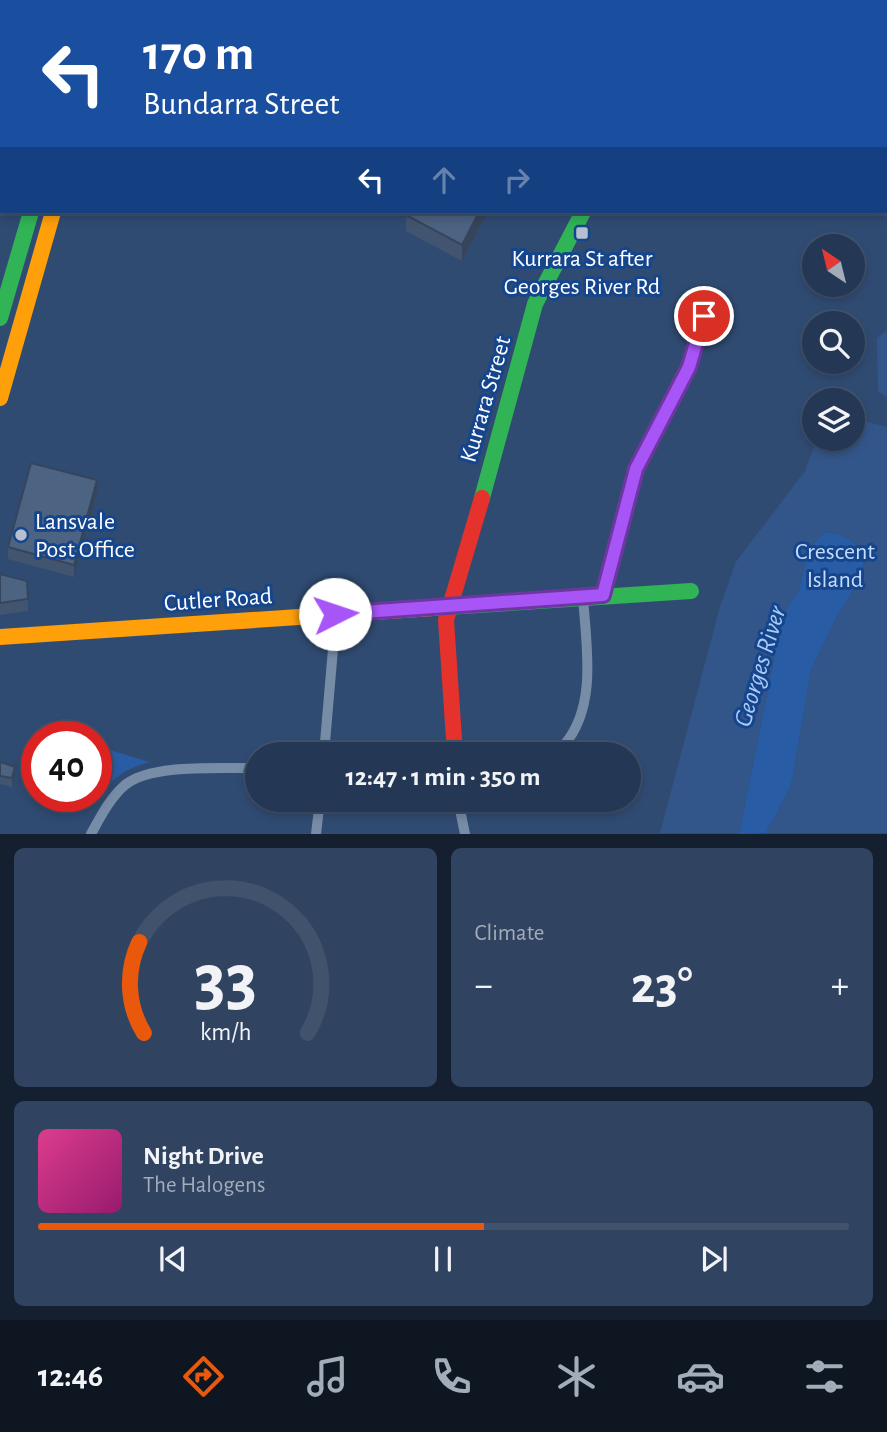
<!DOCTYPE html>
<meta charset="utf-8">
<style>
:root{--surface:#243856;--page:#304360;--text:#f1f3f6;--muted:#a3acb9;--line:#41526c;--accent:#ea580c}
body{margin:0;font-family:"Alegreya Sans",sans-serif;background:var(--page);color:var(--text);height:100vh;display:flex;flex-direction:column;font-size:26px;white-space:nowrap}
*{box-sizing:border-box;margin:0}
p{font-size:23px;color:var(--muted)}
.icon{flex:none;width:38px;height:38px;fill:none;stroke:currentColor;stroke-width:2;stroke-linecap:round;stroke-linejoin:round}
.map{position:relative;height:834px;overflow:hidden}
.drawer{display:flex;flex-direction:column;gap:14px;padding:14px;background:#141f2f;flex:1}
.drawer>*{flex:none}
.guide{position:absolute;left:0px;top:0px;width:887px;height:214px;box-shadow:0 4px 10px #0003,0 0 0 2px var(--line);background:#1a4fa0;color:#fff;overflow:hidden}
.needle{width:46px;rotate:325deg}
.fabs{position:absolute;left:802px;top:234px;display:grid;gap:14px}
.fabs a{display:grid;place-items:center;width:63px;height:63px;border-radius:50%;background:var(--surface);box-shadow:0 4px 10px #0003,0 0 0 2px var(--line);font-size:35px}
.speed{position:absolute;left:21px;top:721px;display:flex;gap:14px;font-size:35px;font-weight:700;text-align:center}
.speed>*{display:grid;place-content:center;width:91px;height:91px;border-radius:50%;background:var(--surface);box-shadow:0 4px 10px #0003,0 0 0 2px var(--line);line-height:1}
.speed .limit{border:10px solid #d22;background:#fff;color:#111}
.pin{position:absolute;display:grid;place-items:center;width:60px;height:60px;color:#fff;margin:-30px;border:4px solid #fff;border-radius:50%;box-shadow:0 2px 7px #0007}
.me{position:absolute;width:77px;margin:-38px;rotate:86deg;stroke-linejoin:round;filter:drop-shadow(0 0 5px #0008)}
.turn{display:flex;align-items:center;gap:24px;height:147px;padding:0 28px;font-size:32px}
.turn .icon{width:91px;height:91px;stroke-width:2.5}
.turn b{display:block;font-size:49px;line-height:60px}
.lanes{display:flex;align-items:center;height:66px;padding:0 28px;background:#0003;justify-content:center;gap:35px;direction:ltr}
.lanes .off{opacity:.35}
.big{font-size:52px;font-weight:600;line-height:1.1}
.drawer .card{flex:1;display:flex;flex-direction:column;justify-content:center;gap:10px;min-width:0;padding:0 24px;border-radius:10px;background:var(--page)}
.drawer .dial{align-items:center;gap:0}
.dial svg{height:182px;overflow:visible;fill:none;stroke:var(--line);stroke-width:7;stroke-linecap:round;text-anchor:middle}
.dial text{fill:var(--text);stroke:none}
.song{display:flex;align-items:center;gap:21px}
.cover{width:84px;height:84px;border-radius:10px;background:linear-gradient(135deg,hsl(330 70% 55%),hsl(320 70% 35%))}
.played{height:7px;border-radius:4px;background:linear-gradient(90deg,var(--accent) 55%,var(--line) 55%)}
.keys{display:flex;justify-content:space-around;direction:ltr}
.heat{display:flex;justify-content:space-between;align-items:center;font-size:38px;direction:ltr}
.drawer .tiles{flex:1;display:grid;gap:14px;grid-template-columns:1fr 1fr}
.card:last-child{grid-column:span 2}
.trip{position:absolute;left:245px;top:742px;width:396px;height:70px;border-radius:35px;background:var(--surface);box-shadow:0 4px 10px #0003,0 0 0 2px var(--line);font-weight:600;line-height:70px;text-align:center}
.tabs{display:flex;height:112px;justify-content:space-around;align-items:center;background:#0e1622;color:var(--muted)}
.tabs .icon{width:49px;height:49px}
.tabs .on{color:var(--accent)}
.tabs b{font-size:32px;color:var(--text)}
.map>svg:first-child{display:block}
.green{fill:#285ca4}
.water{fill:#33568a}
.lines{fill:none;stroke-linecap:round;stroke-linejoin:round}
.street{stroke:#778ca6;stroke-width:10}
.fast{stroke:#30b455;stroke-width:16}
.slow{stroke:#ff9f0a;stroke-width:16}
.jam{stroke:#e5322d;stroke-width:16}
.wall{fill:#425570}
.shaded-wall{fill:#36455b}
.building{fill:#4d6382;stroke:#36455b;stroke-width:2}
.route-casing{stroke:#6d37a1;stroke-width:18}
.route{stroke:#a855f7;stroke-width:12}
.poi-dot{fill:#b7c0ce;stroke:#15468d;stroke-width:2.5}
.labels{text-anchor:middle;stroke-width:6;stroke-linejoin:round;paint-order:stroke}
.poi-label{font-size:24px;fill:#fff;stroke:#15468d}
.street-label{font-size:24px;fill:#fff;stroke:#15468d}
.park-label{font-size:24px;fill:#c6dcfb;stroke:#15468d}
.water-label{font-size:26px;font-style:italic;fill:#abcbf7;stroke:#15468d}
</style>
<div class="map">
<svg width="887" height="834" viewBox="0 0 887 834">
<rect width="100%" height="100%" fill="#304b72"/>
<!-- green -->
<path class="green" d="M825,532C843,534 854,539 865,554L862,575L838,615L811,670L791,786L766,833L739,834L783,614L798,592L810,547Z
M96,746L150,762C123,769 109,780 96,804L69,796H96Z"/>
<!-- water -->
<path class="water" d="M887,330V397L878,391L877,338Z
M852,418L887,427V833H766L791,786L811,670L838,615L862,575L865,554C854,539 843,534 825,532L810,547L798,592L783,614L739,833H660L720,607L736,562L805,471L817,439H852Z"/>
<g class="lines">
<!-- street -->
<path class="street" d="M886,160L887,161
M603,595L636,469L689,367L704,316
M564,745C598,706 586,644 583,597
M324,754L336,614
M458,800L465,834
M91,834C101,816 110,798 125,785C152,763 222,769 257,768
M316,834L320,800"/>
<!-- fast -->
<path class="fast" d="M589,0L593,2
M144,2L145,0
M715,2L717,0
M0,318L31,212
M482,498L535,304L583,212
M448,607L691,591"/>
<!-- slow -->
<path class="slow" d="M0,398L53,212
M0,637L448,607"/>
<!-- jam -->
<path class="jam" d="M121,2L122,0
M455,754L446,620L482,498"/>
</g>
<!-- wall -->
<path class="wall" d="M0,0H74L73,2H2V73L0,72Z
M488,212L462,261L406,231V215Z
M97,492L74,577L8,559V547Z
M0,574L28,599V611L0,615Z
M0,762L15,775L12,787L0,784Z"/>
<!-- shaded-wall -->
<path class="shaded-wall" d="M2,113V124L0,128V117Z
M479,212H488L462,261V245Z
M97,480V492L74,577V565Z
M15,767V775L12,787V778Z"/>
<!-- building -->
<path class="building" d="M0,0H66L65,2H2V57L0,56Z
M0,86H2V113L0,117Z
M408,212H479L462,245L406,215Z
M31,463L97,480L74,565L8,547Z
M0,574L27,581L28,599L0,603Z
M0,762L15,767L12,778L0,776Z"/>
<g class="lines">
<!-- route casing -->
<g class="route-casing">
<path id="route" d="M335,614L603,595L636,469L689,367L704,316"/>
</g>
<!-- route -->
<use href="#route" class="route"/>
</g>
<!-- markers -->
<g class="poi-dot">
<rect x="575" y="226" width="14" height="14" rx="3.5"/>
<circle cx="21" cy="535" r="7"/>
</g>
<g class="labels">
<!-- poi labels -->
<g class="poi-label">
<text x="582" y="266">Kurrara St after<tspan x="582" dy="28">Georges River Rd</tspan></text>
<text x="35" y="529" text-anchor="start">Lansvale<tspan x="35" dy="28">Post Office</tspan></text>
</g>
<!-- street labels -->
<g class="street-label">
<text transform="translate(485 399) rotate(-74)" y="8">Kurrara Street</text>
<text transform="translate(218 599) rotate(-4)" y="8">Cutler Road</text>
</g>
<!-- park labels -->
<g class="park-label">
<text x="835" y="559">Crescent<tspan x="835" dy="28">Island</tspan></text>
</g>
<!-- water labels -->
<g class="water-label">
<text transform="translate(759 666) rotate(-73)" y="9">Georges River</text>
</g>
</g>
</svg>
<div class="fabs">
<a><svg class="needle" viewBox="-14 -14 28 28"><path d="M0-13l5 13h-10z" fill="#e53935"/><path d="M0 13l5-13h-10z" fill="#a3acb9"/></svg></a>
<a><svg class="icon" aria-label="search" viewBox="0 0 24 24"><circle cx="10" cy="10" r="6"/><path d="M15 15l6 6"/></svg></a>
<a><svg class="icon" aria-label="layers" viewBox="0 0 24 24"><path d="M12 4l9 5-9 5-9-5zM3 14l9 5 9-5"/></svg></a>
</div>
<div class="speed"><div class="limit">40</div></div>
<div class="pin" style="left:704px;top:316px;background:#d93025"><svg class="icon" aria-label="arrive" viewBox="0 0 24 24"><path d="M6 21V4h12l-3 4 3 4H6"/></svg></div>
<svg class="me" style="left:335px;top:614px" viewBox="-20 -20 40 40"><circle r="19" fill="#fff"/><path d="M0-13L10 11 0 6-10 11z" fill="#a855f7"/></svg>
<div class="trip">12:47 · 1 min · 350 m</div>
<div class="guide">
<div class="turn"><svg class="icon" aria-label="left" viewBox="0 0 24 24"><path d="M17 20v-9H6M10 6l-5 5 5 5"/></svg><div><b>170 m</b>Bundarra Street</div></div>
<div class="lanes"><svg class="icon" aria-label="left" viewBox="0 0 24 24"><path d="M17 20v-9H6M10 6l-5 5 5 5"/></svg><svg class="icon off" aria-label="ahead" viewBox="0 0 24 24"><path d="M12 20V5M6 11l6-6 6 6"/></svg><svg class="icon off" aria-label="right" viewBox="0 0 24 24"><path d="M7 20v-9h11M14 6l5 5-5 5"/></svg></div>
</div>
</div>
<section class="drawer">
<div class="tiles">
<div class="card dial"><svg viewBox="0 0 100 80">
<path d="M14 69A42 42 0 1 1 86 69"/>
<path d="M14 69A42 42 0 0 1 12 29" stroke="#ea580c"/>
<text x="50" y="56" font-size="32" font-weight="700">33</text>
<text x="50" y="72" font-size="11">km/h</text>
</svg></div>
<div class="card"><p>Climate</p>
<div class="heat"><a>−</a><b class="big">23°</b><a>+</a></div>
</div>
<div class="card">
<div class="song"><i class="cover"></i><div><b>Night Drive</b><p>The Halogens</p></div></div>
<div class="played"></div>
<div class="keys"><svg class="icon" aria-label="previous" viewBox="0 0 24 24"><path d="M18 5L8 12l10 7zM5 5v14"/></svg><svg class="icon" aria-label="pause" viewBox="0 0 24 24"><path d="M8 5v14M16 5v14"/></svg><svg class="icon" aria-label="next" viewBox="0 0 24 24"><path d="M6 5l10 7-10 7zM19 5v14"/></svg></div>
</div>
</div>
</section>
<nav class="tabs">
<b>12:46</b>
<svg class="icon on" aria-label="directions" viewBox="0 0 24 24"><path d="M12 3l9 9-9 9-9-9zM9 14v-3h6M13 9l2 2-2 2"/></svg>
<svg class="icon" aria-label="music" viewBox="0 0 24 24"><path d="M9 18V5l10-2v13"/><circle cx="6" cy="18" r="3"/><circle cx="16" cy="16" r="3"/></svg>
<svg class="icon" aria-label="phone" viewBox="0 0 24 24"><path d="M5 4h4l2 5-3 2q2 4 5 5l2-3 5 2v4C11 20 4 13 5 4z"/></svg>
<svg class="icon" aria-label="climate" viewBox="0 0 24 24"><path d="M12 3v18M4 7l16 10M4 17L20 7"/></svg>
<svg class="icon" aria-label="car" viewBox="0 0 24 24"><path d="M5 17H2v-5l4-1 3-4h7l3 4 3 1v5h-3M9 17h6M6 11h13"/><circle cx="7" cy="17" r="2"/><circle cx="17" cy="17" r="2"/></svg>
<svg class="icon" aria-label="filters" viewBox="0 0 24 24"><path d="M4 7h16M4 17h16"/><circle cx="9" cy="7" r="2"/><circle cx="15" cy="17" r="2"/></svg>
</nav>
